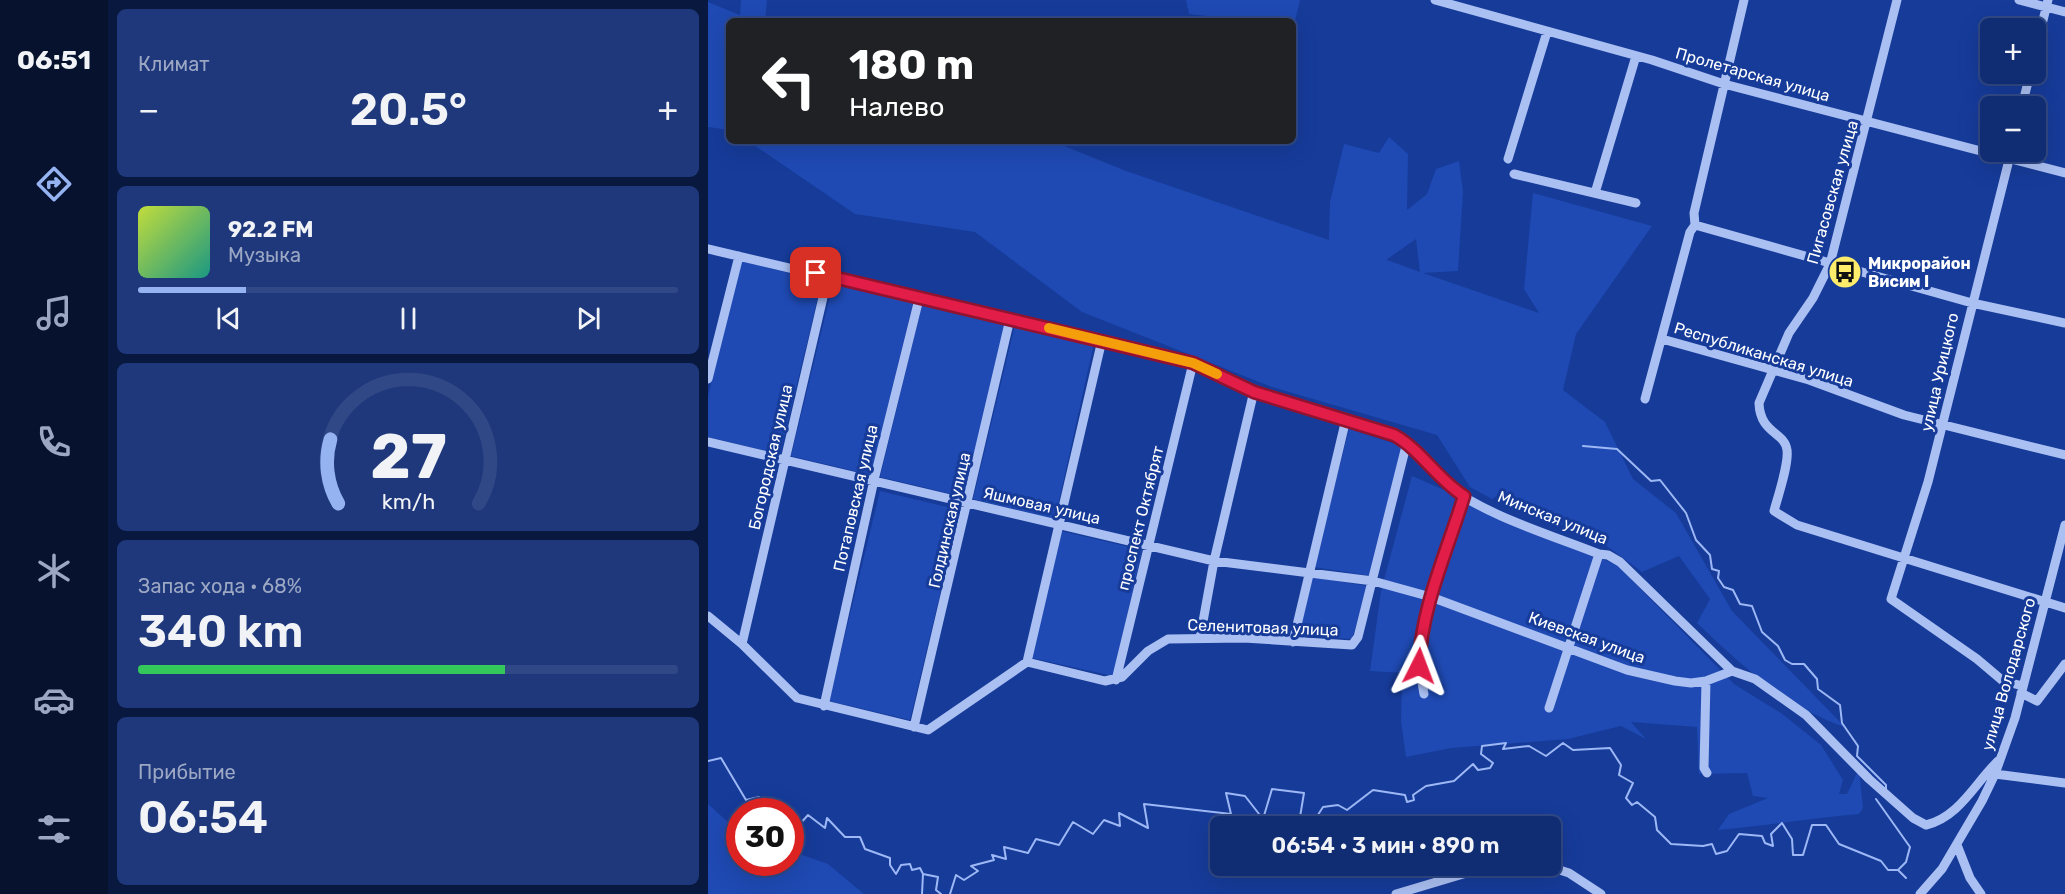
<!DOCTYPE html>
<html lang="ru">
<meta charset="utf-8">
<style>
:root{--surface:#102c73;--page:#1e387b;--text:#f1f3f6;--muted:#9ca7c4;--line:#304885;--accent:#95b2f1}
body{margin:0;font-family:Rubik,sans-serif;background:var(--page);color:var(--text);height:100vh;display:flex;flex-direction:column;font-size:22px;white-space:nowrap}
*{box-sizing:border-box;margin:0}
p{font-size:20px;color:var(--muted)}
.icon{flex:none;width:33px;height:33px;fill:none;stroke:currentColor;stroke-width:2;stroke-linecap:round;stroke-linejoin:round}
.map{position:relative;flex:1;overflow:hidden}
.details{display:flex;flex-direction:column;gap:9px;padding:9px;background:#09183f;width:600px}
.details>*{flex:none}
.banner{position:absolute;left:18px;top:18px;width:570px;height:126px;border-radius:9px;box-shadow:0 6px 24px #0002,0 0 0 2px var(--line);background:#202124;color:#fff;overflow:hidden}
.tools{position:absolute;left:1272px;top:18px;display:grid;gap:12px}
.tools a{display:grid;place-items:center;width:66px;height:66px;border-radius:9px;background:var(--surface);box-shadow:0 6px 24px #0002,0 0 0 2px var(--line);font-size:30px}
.speed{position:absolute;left:18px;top:798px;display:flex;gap:12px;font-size:30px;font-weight:700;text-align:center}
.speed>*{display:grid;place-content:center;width:78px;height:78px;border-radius:50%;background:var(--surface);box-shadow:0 6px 24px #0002,0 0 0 2px var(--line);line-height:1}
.speed .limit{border:9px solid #d22;background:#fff;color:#111}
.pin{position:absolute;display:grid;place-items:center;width:51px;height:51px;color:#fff;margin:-26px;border-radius:12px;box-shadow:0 3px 9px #0006}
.me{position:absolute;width:66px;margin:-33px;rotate:3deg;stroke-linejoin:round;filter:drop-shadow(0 0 4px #0008)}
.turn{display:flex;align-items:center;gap:21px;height:126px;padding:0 24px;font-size:27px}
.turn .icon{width:78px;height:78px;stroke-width:2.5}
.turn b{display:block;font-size:42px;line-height:51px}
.big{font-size:45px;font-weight:600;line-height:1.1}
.details .widget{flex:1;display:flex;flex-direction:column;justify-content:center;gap:9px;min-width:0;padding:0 21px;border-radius:9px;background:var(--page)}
.details .dial{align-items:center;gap:0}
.dial svg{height:156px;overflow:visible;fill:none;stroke:var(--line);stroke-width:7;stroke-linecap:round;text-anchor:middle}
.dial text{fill:var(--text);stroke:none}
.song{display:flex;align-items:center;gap:18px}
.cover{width:72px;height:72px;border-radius:9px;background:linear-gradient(135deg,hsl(70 70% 55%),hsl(170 70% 35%))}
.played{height:6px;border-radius:3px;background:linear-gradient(90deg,var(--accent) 20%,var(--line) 20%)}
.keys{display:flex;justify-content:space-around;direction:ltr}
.heat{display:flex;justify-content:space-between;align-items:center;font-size:33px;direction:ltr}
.charge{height:9px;border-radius:4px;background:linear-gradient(90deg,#34c759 68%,var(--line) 0)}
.trip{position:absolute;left:502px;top:816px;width:351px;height:60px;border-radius:9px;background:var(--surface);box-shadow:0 6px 24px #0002,0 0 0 2px var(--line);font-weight:600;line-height:60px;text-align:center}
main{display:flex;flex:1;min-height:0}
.dock{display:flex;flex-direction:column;width:108px;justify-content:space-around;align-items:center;background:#06122e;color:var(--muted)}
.dock .icon{width:42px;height:42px}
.dock .active{color:var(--accent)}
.dock b{font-size:27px;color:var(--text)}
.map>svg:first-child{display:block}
.green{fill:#1f4ab3;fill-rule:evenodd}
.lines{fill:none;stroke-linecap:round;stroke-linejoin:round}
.stream{stroke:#9db8f5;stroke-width:2}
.minor{stroke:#aabff2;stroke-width:9}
.route-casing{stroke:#92132f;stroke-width:15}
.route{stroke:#e11d48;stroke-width:10}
.slow{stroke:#f59e0b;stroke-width:10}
.labels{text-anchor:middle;stroke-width:6;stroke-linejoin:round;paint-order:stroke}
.street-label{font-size:16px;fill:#fff;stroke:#163b99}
.poi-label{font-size:16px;font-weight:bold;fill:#fff;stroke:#163b99;text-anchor:start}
</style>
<main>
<nav class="dock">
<b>06:51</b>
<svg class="icon active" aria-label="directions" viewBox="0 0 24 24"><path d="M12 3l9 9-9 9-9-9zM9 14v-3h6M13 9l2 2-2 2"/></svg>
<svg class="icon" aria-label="music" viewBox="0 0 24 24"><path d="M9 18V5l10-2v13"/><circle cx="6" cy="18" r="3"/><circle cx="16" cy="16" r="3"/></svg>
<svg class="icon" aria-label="phone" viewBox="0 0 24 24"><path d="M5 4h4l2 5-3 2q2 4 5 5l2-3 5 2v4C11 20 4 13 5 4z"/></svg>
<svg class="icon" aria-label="climate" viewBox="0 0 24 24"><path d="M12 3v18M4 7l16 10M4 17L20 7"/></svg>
<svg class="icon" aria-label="car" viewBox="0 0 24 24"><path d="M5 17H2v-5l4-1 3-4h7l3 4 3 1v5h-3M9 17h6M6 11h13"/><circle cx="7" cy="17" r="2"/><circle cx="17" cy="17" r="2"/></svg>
<svg class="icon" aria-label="filters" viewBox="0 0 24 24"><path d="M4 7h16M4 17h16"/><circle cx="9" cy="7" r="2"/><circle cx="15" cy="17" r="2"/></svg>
</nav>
<section class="details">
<div class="widget"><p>Климат</p>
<div class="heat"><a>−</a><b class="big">20.5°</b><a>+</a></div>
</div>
<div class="widget">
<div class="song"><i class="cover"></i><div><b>92.2 FM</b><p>Музыка</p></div></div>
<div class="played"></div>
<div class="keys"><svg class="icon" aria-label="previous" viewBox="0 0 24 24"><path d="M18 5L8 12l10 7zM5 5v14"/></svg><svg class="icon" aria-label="pause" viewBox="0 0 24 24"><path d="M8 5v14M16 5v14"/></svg><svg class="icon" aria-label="next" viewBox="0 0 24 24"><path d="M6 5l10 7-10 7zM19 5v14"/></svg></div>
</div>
<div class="widget dial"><svg viewBox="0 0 100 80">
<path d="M14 69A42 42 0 1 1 86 69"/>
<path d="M14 69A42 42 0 0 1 10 36" stroke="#95b2f1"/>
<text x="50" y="56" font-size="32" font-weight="700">27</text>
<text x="50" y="72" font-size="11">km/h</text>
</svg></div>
<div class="widget"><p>Запас хода · 68%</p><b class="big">340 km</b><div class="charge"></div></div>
<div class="widget"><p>Прибытие</p><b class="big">06:54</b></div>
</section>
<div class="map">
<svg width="1357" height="894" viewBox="0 0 1357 894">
<rect width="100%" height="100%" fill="#163b99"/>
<!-- green -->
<path class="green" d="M33,0H59L57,21H21V130L0,127V2L32,15Z
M478,0H592L585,29V21H543L481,14Z
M681,137L700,154L699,210L719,194L728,169L751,161L755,192L750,271L715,273L831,313L816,289L825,193L944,226L868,334L855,390L897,422L925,479L968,513L1024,611L1137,727C1079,708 1032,664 989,623L1002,599L971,556L934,572L892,541L798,502L792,494L784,499L762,487L729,435L564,387L374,312L267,232L147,214L40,141H344L418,171L621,240L622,202L636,144L671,153ZM708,239L712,272L679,260H678Z
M32,261L114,281L72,454L0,437V396Z
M125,284L205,303L163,475L83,456Z
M214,305L298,325L257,497L172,477Z
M307,325L386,343L347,519L265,499Z
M641,429L694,446L663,576L606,567Z
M704,476L909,565L1026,684L1073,713L1113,745L1135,780L1131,794H1139L1151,769L1155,808L1151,814C1103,818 1057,826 1010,830L1021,814L1060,798L1045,796L1039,773L991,774L989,727L923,722L938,739L913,726L860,739L743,748L698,757L693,721L694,678L699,673L662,671L673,591Z
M172,491L252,510L202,720L121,701Z
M353,531L434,550L405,676L324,658Z
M604,577L659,586L644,639L590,636Z
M0,804L31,832L32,862H82L83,851L120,864L156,894H0Z"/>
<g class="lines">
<!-- stream -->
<path class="stream" d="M875,446L909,449L943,481L952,480L978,513L988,540L1002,555L1004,569L1011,571L1010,578L1016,587L1025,590L1032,604L1044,606L1054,632L1070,646L1077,660L1084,664H1096L1109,679L1110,689L1132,705L1134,723L1150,746L1149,756L1178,785V789
M0,761L13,758L38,800L51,797L57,812
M1168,799L1202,847L1198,862L1190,870
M82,818L90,826L100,815L117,828L119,818L137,837H152L157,849L182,858V865L188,874L193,865L202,864L204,870L212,868L215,874
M214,894L215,874L230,877L228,890L233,894
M242,894L248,875L256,880L270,871L263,866L286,860L284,855L298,859L296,847L320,853L328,839L351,845L365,822L385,834L396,820L412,826L411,813L440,828L436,804L523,814L518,793L537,796L555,819L564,789L596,793L592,817L606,821L615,807L630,805L639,810L665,790L697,795L699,802L706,800L705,795L718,786L746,781L765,764L770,770L782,768L785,763L773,754L774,746L798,743L795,749L821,746L838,756L855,743L865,750L902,748L913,765L911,775L925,783L918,798L924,805L929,802L947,817L949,830L963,844L995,846L1004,844L1008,854L1019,851L1031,834L1054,836L1057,843L1065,846L1063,834L1074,823L1084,839L1085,855H1095L1104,825H1118L1131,844L1173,861L1180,870H1190L1198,878"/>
<!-- minor -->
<path class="minor" d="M727,0L944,60L1016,84L1357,173
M1189,0L1122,264L1105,298L1081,333L1051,403C1052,434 1077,432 1079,450C1081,464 1070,496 1066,511L1089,525L1357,608
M1311,0L1357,12
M1328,49L1340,0
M1314,106L1322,74
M1303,152L1220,482L1183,599L1269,659L1295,681L1315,686
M800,159L839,32
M806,174L928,203
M887,193L928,56
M987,225L1264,303L1357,323
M0,249L485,363L546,391L686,435C708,447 720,469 739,485C776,515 846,536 891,554L900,555L912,562L1024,671
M954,339L1101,380L1196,415L1357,455
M0,379L31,256
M937,399L982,232L987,225L986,213L1036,0
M0,442L506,561L665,581L723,597L919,670L967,681L983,683L998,681L1024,671L1047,679L1098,715L1161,779L1205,818L1218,825C1252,817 1268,781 1292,759
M0,616L34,644L89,698L220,730L319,662L397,681L414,677L440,651L460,639L536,638L644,645L650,637L699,442
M492,638L506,561L546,391
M585,642L638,419
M34,644L120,276
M319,662L394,340
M408,680L485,363
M998,681L996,768L999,773
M1313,693L1329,701L1357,664
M716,694L711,666L712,639L756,496
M116,706L166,480L211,299
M841,708L891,554
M206,727L302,319
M1287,774L1357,783
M1249,845L1262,878L1273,894
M839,866L861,873L893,894
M688,894L782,866
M1212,894L1234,869L1274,801L1287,774L1307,718L1357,525"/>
</g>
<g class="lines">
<!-- route casing -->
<g class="route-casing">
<path id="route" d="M108,273L485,363L546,392L686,435C713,450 729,479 756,496C739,552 713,607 711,666"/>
</g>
<!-- route -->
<use href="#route" class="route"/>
<!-- slow -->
<path class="slow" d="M341,328L485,363L509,374"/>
</g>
<!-- icons -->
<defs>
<g id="bus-disc" transform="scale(1.725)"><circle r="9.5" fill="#ffec6b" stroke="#163b99"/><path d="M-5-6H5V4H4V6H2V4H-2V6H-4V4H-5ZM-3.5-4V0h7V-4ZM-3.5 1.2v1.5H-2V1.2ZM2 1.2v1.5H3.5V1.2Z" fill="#111"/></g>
</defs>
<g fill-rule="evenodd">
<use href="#bus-disc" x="1137" y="272"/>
</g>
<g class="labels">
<!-- street labels -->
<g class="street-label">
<text transform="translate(1045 74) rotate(16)" y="6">Пролетарская улица</text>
<text transform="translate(1124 192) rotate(-74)" y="6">Пигасовская улица</text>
<text transform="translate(1056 354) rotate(17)" y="6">Республиканская улица</text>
<text transform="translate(1231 372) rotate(-77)" y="6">улица Урицкого</text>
<text transform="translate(62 457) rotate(-77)" y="6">Богородская улица</text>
<text transform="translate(147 498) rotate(-77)" y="6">Потаповская улица</text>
<text transform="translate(334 505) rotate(13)" y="6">Яшмовая улица</text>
<text transform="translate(845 517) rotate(22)" y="6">Минская улица</text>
<text transform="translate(432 518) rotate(-76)" y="6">проспект Октябрят</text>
<text transform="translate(241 520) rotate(-77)" y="6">Голдинская улица</text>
<text transform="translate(555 627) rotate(2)" y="6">Селенитовая улица</text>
<text transform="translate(879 637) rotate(20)" y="6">Киевская улица</text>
<text transform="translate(1300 674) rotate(-74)" y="6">улица Володарского</text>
</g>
<!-- poi labels -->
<g class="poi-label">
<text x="1160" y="269">Микрорайон<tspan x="1160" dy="18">Висим I</tspan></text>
</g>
</g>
</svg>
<div class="tools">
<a>+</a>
<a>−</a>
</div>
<div class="speed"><div class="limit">30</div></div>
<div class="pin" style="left:108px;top:273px;background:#d93025"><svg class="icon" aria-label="arrive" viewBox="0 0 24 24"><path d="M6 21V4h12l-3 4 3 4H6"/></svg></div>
<svg class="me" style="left:711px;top:666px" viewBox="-20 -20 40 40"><path d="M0-17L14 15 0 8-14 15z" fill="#e11d48" stroke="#fff" stroke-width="4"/></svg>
<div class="trip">06:54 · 3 мин · 890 m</div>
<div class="banner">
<div class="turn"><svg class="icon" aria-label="left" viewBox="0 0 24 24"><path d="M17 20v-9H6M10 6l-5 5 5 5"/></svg><div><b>180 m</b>Налево</div></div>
</div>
</div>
</main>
